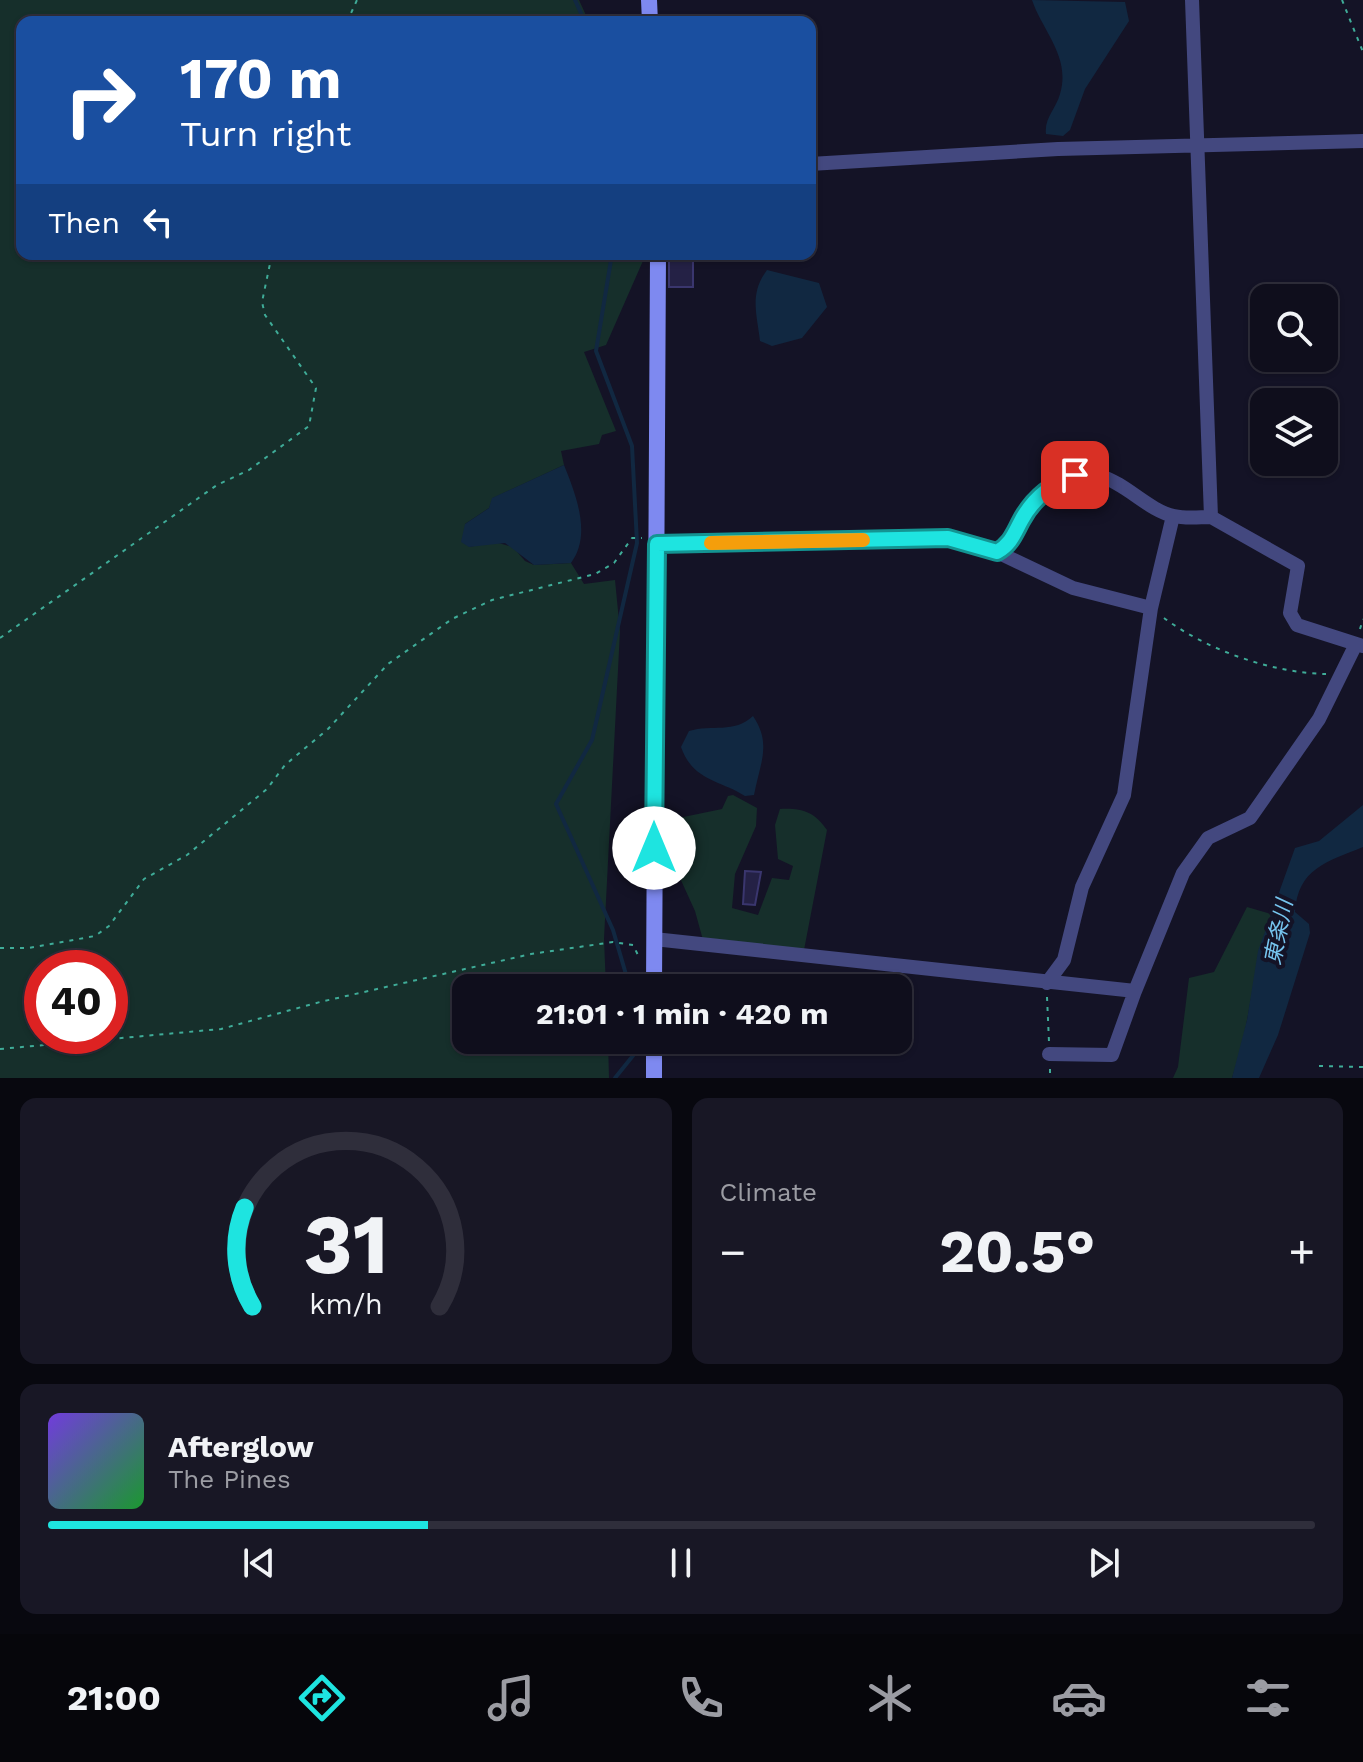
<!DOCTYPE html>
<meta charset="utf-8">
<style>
:root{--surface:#0f0e1c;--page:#181725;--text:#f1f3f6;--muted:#9b9ca3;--line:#2f2e3b;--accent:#1ee4e0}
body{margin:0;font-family:"Work Sans","Noto Sans JP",sans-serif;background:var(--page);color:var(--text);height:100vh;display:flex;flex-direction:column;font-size:30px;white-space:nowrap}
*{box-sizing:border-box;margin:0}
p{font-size:26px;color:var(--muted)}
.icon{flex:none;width:44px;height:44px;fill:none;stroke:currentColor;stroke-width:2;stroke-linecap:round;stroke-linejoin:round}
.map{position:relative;height:1078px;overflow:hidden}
.panel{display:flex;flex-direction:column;gap:20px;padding:20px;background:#08080f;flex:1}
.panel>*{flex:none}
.hud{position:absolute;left:16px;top:16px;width:800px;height:244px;border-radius:16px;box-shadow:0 2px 6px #0004,0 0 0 2px var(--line);background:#1a4fa0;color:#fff;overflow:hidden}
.controls{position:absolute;left:1250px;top:284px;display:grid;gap:16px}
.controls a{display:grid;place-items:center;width:88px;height:88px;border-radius:16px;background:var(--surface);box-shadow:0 2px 6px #0004,0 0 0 2px var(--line);font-size:40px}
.speed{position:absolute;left:24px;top:950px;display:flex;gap:16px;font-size:40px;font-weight:700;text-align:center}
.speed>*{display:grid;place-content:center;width:104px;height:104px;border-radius:50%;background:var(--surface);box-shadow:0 2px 6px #0004,0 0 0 2px var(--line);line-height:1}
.speed .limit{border:12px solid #d22;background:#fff;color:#111}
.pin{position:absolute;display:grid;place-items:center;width:68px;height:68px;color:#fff;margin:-34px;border-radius:16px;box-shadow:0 4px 12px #0006}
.me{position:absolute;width:88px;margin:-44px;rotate:0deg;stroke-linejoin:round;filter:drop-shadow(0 0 6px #0008)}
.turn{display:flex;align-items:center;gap:28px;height:168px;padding:0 32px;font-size:36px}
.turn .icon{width:104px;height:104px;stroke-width:2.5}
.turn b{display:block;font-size:56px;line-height:68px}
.then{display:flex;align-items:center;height:76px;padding:0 32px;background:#0003;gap:16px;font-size:30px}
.big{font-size:60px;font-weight:700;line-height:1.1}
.panel .card{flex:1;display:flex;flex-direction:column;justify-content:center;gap:12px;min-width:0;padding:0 28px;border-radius:16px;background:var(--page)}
.panel .dial{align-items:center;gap:0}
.dial svg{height:208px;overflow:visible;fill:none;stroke:var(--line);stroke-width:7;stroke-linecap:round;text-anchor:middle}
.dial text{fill:var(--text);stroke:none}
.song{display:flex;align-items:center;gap:24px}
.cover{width:96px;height:96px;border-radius:12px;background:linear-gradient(135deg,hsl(260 70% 55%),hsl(130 70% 35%))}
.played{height:8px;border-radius:4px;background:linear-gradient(90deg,var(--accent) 30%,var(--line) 30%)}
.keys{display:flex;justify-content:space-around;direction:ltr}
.heat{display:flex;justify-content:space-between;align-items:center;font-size:44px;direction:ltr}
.panel .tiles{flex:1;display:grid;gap:20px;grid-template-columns:1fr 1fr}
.card:last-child{grid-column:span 2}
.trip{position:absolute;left:452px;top:974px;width:460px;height:80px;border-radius:16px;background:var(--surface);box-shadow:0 2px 6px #0004,0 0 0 2px var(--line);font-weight:700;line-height:80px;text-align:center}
.dock{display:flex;height:128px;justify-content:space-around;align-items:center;background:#06060b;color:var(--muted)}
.dock .icon{width:56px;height:56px}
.dock .current{color:var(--accent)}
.dock b{font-size:36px;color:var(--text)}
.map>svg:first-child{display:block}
.green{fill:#162f2b;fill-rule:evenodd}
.water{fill:#112841}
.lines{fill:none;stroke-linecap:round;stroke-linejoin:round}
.stream{stroke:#112841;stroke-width:4}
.building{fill:#242145;stroke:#3a366e;stroke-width:2}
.path{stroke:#3fac98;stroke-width:2;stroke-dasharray:4 6;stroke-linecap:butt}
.street{stroke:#43487f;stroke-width:14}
.secondary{stroke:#7e89f0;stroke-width:16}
.route-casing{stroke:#149492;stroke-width:20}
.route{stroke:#1ee4e0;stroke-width:14}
.slow{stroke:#f59e0b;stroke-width:14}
.labels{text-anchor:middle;stroke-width:8;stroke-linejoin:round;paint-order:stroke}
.water-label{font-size:22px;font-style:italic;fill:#76c5ef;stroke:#141326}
</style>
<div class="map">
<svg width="1363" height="1078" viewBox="0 0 1363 1078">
<rect width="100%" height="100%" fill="#141326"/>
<!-- green -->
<path class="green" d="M0,0H579L589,22H22V254H646L606,345L584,352L616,431L602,435L599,444L561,451L564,465L493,498L489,508L465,524L469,547L495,542L513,547L525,561L534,565L571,563L584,584L615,580L620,631L604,939L606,988H466V1040H608L609,1078H0ZM42,968H110V1036H42Z
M733,795L757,808L756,826L735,874L732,908L758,915L772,878L789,880L793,866L778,859L775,825L780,809C801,808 814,811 827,830L804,950L703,940L695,911L664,843L669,820L722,809L728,796Z
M1247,907L1271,914C1252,967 1251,1025 1232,1078H1173L1178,1067L1189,978L1214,972Z"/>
<!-- water -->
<path class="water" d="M1032,0L1125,2L1129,21L1085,89L1070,130L1063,136L1046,134C1044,118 1056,109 1060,94C1071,57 1043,32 1032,0Z
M767,270L819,283L827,307L802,338L772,346L760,341C757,314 749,294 767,270Z
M564,465C576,495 592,535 571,563L534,565L505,543L469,547L461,542L465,524L489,508L492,498Z
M753,716C772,744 760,763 754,795L745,796C720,780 693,781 681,747L689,731C712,724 734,734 753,716Z
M1363,805V847C1327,862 1298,868 1295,912L1309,924L1310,933L1278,1035L1259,1078H1232L1247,1020L1258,951L1295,848L1319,841Z"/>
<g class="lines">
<!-- stream -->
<path class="stream" d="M575,0L585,22
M612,254L596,351L632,446L637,543L592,740L556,804L613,930L630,988
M615,1078L640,1047L641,1040"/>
</g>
<!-- building -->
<path class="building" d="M669,254H693V287H669Z
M745,871L761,872L755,905L743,904Z"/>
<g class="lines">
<!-- path -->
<path class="path" d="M1342,0L1363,52
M347,22L357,0
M1164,618C1207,650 1272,673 1326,674
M1360,629L1363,619
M0,638L217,485L249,470L309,426L316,388L265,315L262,302L272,254
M0,948H29L95,936L109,926L144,879L187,855L267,789L285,765L328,729L388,664L452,619L492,600L595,574L614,563L632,538H642
M1047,997L1049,1042
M0,1049L221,1029L320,1002L531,954L613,942L633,945L640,959
M1319,1066L1363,1067
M1050,1069V1078"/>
<!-- street -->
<path class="street" d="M810,164L1058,149L1363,141
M1211,517L1298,566L1290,613L1297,625L1363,646
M657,544L948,538L997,552L1073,588L1151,608
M997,552C1022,539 1025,500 1056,482C1107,453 1136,508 1174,516C1186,519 1200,517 1211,517L1192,0
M654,939L1135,991L1183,873L1208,838L1250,818L1319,719L1356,644
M1047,983L1064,960L1082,887L1124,795L1151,608L1173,516
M1049,1054L1112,1055L1135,991"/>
<!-- secondary -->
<path class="secondary" d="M649,0L650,22
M654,988L658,254
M654,1040V1078"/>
</g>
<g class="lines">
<!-- route casing -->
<g class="route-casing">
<path id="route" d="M654,848L657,544L948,538L997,552C1011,544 1014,534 1021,521C1033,498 1051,484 1075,475"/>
</g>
<!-- route -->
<use href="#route" class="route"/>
<!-- slow -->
<path class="slow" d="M711,543L863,540"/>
</g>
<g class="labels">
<!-- water labels -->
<g class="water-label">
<text transform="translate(1278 932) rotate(-79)" y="8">東条川</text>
</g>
</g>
</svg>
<div class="controls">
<a><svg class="icon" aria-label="search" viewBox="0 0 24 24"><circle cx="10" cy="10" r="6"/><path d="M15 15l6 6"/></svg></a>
<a><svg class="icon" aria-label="layers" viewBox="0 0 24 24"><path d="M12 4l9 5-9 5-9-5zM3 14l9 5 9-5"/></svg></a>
</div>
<div class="speed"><div class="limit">40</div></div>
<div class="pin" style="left:1075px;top:475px;background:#d93025"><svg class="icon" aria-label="arrive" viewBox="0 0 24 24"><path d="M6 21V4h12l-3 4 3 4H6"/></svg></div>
<svg class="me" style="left:654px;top:848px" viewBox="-20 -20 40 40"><circle r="19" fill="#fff"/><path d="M0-13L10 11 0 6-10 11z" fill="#1ee4e0"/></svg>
<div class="trip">21:01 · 1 min · 420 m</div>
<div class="hud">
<div class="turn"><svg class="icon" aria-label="right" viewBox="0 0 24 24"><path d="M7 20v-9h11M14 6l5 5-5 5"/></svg><div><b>170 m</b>Turn right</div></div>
<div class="then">Then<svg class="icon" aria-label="left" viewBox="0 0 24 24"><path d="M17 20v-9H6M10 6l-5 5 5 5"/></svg></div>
</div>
</div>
<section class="panel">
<div class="tiles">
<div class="card dial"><svg viewBox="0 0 100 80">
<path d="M14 69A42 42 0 1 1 86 69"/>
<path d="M14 69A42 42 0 0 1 11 31" stroke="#1ee4e0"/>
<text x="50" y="56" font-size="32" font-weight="700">31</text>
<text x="50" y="72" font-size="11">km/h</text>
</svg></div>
<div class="card"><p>Climate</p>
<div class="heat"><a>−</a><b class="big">20.5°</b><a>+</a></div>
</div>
<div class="card">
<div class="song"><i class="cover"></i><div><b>Afterglow</b><p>The Pines</p></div></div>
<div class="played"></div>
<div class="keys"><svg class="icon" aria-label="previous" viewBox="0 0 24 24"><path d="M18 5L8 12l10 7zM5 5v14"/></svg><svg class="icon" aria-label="pause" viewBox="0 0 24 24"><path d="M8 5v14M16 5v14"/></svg><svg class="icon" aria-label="next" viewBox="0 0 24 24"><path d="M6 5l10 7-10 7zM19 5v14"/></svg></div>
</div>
</div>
</section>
<nav class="dock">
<b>21:00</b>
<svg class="icon current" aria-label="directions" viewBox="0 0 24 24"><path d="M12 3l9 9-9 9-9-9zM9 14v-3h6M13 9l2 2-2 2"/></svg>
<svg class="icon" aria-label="music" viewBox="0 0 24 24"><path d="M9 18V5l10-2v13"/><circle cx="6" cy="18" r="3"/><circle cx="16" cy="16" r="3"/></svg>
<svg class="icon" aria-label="phone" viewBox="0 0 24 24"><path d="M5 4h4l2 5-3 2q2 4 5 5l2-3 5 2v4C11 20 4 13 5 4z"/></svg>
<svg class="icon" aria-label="climate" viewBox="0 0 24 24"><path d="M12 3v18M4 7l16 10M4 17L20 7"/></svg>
<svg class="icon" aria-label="car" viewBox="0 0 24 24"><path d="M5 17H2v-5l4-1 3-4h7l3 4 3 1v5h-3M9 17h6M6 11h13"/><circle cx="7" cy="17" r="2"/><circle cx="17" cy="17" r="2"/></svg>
<svg class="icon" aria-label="filters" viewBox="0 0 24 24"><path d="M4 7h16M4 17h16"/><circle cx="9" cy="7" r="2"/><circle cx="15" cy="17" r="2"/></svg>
</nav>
